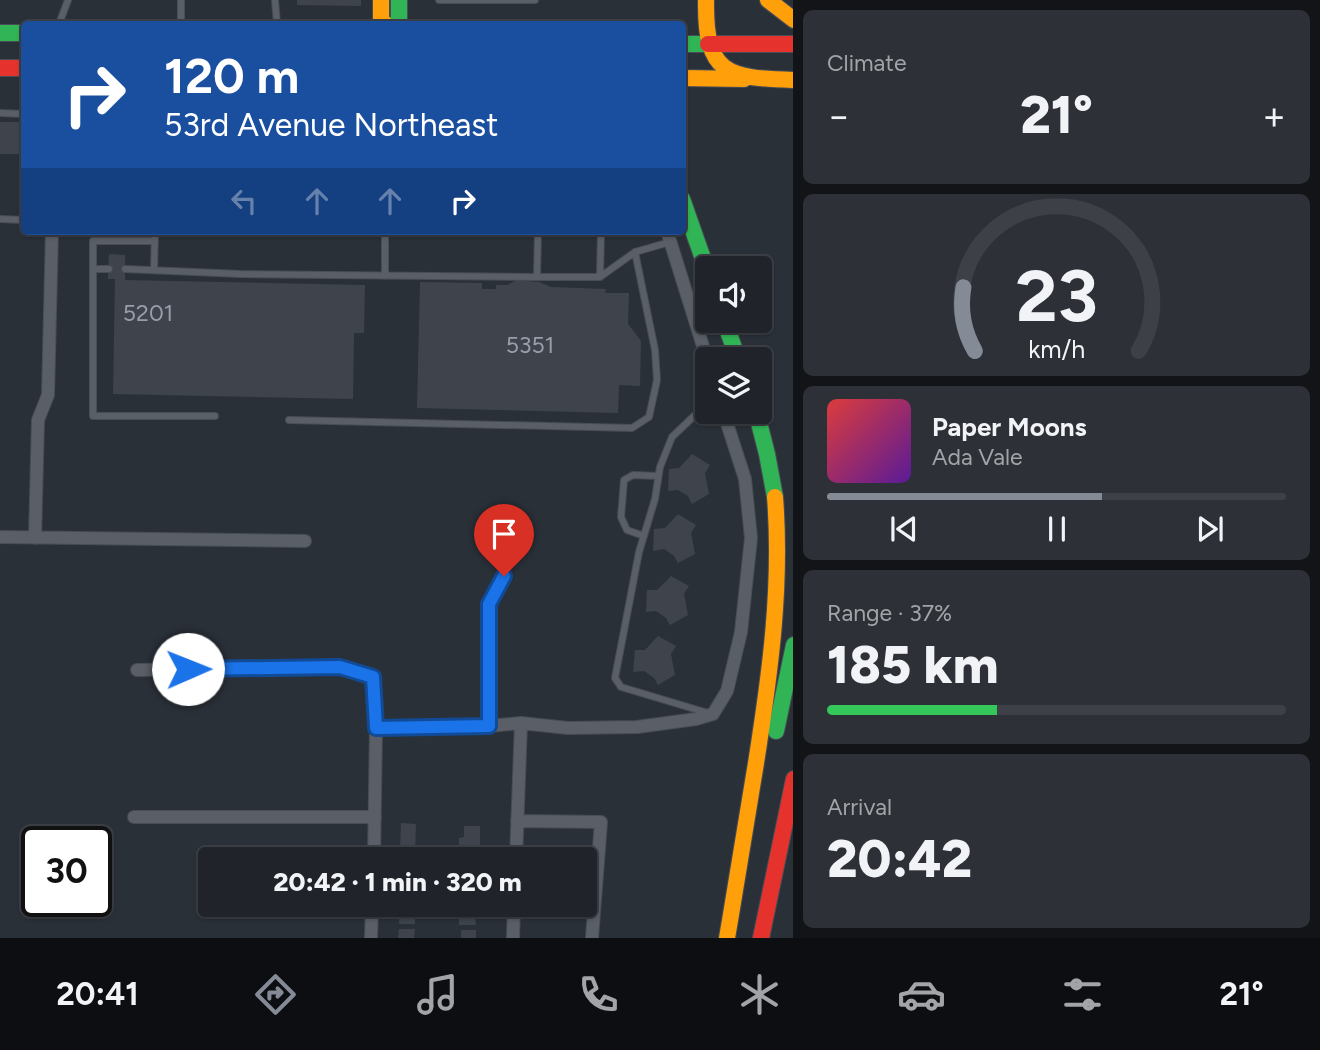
<!DOCTYPE html>
<meta charset="utf-8">
<style>
:root{--surface:#20242a;--page:#2d3036;--text:#f1f3f6;--muted:#a2a4a8;--line:#3d4147;--accent:#848b96}
body{margin:0;font-family:Figtree,sans-serif;background:var(--page);color:var(--text);height:100vh;display:flex;flex-direction:column;font-size:26px;white-space:nowrap}
*{box-sizing:border-box;margin:0}
p{font-size:23px;color:var(--muted)}
.icon{flex:none;width:38px;height:38px;fill:none;stroke:currentColor;stroke-width:2;stroke-linecap:round;stroke-linejoin:round}
.map{position:relative;flex:1;overflow:hidden}
.panel{display:flex;flex-direction:column;gap:10px;padding:10px;background:#121417;width:527px}
.panel>*{flex:none}
.hud{position:absolute;left:21px;top:21px;width:665px;height:214px;border-radius:7px;box-shadow:0 2px 5px #0004,0 0 0 2px var(--line);background:#1a4fa0;color:#fff;overflow:hidden}
.tools{position:absolute;left:695px;top:256px;display:grid;gap:14px}
.tools a{display:grid;place-items:center;width:77px;height:77px;border-radius:7px;background:var(--surface);box-shadow:0 2px 5px #0004,0 0 0 2px var(--line);font-size:35px}
.speed{position:absolute;left:21px;top:826px;display:flex;gap:14px;font-size:35px;font-weight:700;text-align:center}
.speed>*{display:grid;place-content:center;width:91px;height:91px;border-radius:50%;background:var(--surface);box-shadow:0 2px 5px #0004,0 0 0 2px var(--line);line-height:1}
.speed .limit{border:4px solid #111;border-radius:10px;background:#fff;color:#111}
.pin{position:absolute;display:grid;place-items:center;width:60px;height:60px;color:#fff;margin:-72px -30px;border-radius:50% 50% 50% 0;rotate:-45deg;box-shadow:0 0 7px #0007}
.pin .icon{rotate:45deg}
.me{position:absolute;width:77px;margin:-38px;rotate:89deg;stroke-linejoin:round;filter:drop-shadow(0 0 5px #0008)}
.turn{display:flex;align-items:center;gap:24px;height:147px;padding:0 28px;font-size:32px}
.turn .icon{width:91px;height:91px;stroke-width:2.5}
.turn b{display:block;font-size:49px;line-height:60px}
.lanes{display:flex;align-items:center;height:66px;padding:0 28px;background:#0003;justify-content:center;gap:35px;direction:ltr}
.lanes .off{opacity:.35}
.big{font-size:52px;font-weight:800;line-height:1.1}
.panel .widget{flex:1;display:flex;flex-direction:column;justify-content:center;gap:10px;min-width:0;padding:0 24px;border-radius:10px;background:var(--page)}
.panel .dial{align-items:center;gap:0}
.dial svg{height:182px;overflow:visible;fill:none;stroke:var(--line);stroke-width:7;stroke-linecap:round;text-anchor:middle}
.dial text{fill:var(--text);stroke:none}
.song{display:flex;align-items:center;gap:21px}
.cover{width:84px;height:84px;border-radius:10px;background:linear-gradient(135deg,hsl(0 70% 55%),hsl(270 70% 35%))}
.played{height:7px;border-radius:4px;background:linear-gradient(90deg,var(--accent) 60%,var(--line) 60%)}
.keys{display:flex;justify-content:space-around;direction:ltr}
.heat{display:flex;justify-content:space-between;align-items:center;font-size:38px;direction:ltr}
.charge{height:10px;border-radius:5px;background:linear-gradient(90deg,#34c759 37%,var(--line) 0)}
.trip{position:absolute;left:198px;top:847px;width:399px;height:70px;border-radius:7px;background:var(--surface);box-shadow:0 2px 5px #0004,0 0 0 2px var(--line);font-weight:800;line-height:70px;text-align:center}
.menu{display:flex;height:112px;justify-content:space-around;align-items:center;background:#0d0e11;color:var(--muted)}
.menu .icon{width:49px;height:49px}
.menu .selected{color:var(--accent)}
.menu b{font-size:32px;color:var(--text)}
main{display:flex;flex:1;min-height:0}
.map>svg:first-child{display:block}
.building{fill:#3f444c}
.lines{fill:none;stroke-linecap:round;stroke-linejoin:round}
.lane-casing{stroke:#484c55;stroke-width:8}
.street-casing{stroke:#484c55;stroke-width:14}
.fast-casing{stroke:#484c55;stroke-width:18}
.slow-casing{stroke:#484c55;stroke-width:18}
.jam-casing{stroke:#484c55;stroke-width:18}
.lane{stroke:#5a5e66;stroke-width:6}
.street{stroke:#5a5e66;stroke-width:12}
.fast{stroke:#30b455;stroke-width:16}
.slow{stroke:#ff9f0a;stroke-width:16}
.jam{stroke:#e5322d;stroke-width:16}
.route-casing{stroke:#114b97;stroke-width:18}
.route{stroke:#1a73e8;stroke-width:12}
.labels{text-anchor:middle;stroke-width:7;stroke-linejoin:round;paint-order:stroke}
.number-label{font-size:23px;fill:#979eaa}
</style>
<main>
<div class="map">
<svg width="794" height="938" viewBox="0 0 794 938">
<rect width="100%" height="100%" fill="#2a3038"/>
<!-- building -->
<path class="building" d="M297,0H361V6L297,5Z
M0,122H20L19,154H0Z
M109,254L125,255V280L365,285L364,333H354L353,399L113,394L115,279H108Z
M517,280L539,282L551,287L606,289L605,293H629L628,324L641,341L640,386L619,385L618,413L417,408L420,282L482,283V289H496V285H507Z
M692,454L710,465L705,473L709,494L692,504L688,496L678,490L668,491L669,469L679,468Z
M678,514L696,525L691,533L695,554L678,563L674,556L664,549L653,551L654,529L665,528Z
M671,576L689,586L684,594L688,615L670,625L666,618L656,611L646,612L647,590H657Z
M658,636L676,646L671,654L675,675L658,685L654,678L644,671L633,672L635,650H645Z
M401,823L416,824L415,852L400,851Z
M464,826H480V847H459V838L464,837Z
M400,905H415V924H399Z
M459,905H473L476,925H459Z
M399,929H415L414,938H398Z
M461,930H476V938H461Z"/>
<g class="lines">
<!-- lane casing -->
<g class="lane-casing">
<path id="lane" d="M181,0V24
M275,0L277,24
M439,0H535
M59,24L68,0
M0,113L24,114
M0,219L24,220
M538,231L537,277H600L635,252L670,242
M155,241H93V416H215
M93,269H109
M125,269L240,274L537,277
M154,270L155,231
M385,276V231
M600,277L601,231
M707,406L694,416L672,437L660,467L655,499L639,552L615,678L621,687L708,713
M289,420L632,428L649,417L657,380L655,350L635,252
M644,536L627,530L621,517L624,480L633,475L658,476"/>
</g>
<!-- street casing -->
<g class="street-casing">
<path id="street" d="M667,231L707,359
M0,537L305,541
M35,538L38,420L48,395L52,231
M137,670L339,667L373,677L376,728L374,859
M489,726V604L504,576
M376,728L489,726L521,723L568,728L637,727L696,719L713,714L727,691L741,632L751,538L745,479L723,411
M134,817H375
M517,821L601,822L592,938
M516,859L521,723
M371,938L372,905
M513,938L514,905"/>
</g>
<!-- fast casing -->
<g class="fast-casing">
<path id="fast" d="M395,24L399,20V0
M0,33H24
M682,44H708
M682,199L707,270
M724,320L738,359
M756,411L767,454L775,497
M776,731L794,645"/>
</g>
<!-- slow casing -->
<g class="slow-casing">
<path id="slow" d="M381,0V20L385,24
M706,0C705,74 726,78 794,80
M768,0L794,20
M682,78L744,79
M727,938C737,880 746,822 756,763C770,674 782,587 775,497"/>
</g>
<!-- jam casing -->
<g class="jam-casing">
<path id="jam" d="M708,44H794
M0,68H24
M761,938L794,779"/>
</g>
<!-- lane -->
<use href="#lane" class="lane"/>
<!-- street -->
<use href="#street" class="street"/>
<!-- fast -->
<use href="#fast" class="fast"/>
<!-- slow -->
<use href="#slow" class="slow"/>
<!-- jam -->
<use href="#jam" class="jam"/>
</g>
<g class="lines">
<!-- route casing -->
<g class="route-casing">
<path id="route" d="M188,669L340,667L373,677L376,728L489,726V604L504,576"/>
</g>
<!-- route -->
<use href="#route" class="route"/>
</g>
<g class="labels">
<!-- number labels -->
<g class="number-label">
<text x="148" y="321">5201</text>
<text x="530" y="353">5351</text>
</g>
</g>
</svg>
<div class="tools">
<a><svg class="icon" aria-label="sound" viewBox="0 0 24 24"><path d="M4 9h4l5-4v14l-5-4H4zM17 9q2 3 0 6"/></svg></a>
<a><svg class="icon" aria-label="layers" viewBox="0 0 24 24"><path d="M12 4l9 5-9 5-9-5zM3 14l9 5 9-5"/></svg></a>
</div>
<div class="speed"><div class="limit">30</div></div>
<div class="pin" style="left:504px;top:576px;background:#d93025"><svg class="icon" aria-label="arrive" viewBox="0 0 24 24"><path d="M6 21V4h12l-3 4 3 4H6"/></svg></div>
<svg class="me" style="left:188px;top:669px" viewBox="-20 -20 40 40"><circle r="19" fill="#fff"/><path d="M0-13L10 11 0 6-10 11z" fill="#1a73e8"/></svg>
<div class="trip">20:42 · 1 min · 320 m</div>
<div class="hud">
<div class="turn"><svg class="icon" aria-label="right" viewBox="0 0 24 24"><path d="M7 20v-9h11M14 6l5 5-5 5"/></svg><div><b>120 m</b>53rd Avenue Northeast</div></div>
<div class="lanes"><svg class="icon off" aria-label="left" viewBox="0 0 24 24"><path d="M17 20v-9H6M10 6l-5 5 5 5"/></svg><svg class="icon off" aria-label="ahead" viewBox="0 0 24 24"><path d="M12 20V5M6 11l6-6 6 6"/></svg><svg class="icon off" aria-label="ahead" viewBox="0 0 24 24"><path d="M12 20V5M6 11l6-6 6 6"/></svg><svg class="icon" aria-label="right" viewBox="0 0 24 24"><path d="M7 20v-9h11M14 6l5 5-5 5"/></svg></div>
</div>
</div>
<section class="panel">
<div class="widget"><p>Climate</p>
<div class="heat"><a>−</a><b class="big">21°</b><a>+</a></div>
</div>
<div class="widget dial"><svg viewBox="0 0 100 80">
<path d="M14 69A42 42 0 1 1 86 69"/>
<path d="M14 69A42 42 0 0 1 9 41" stroke="#848b96"/>
<text x="50" y="56" font-size="32" font-weight="700">23</text>
<text x="50" y="72" font-size="11">km/h</text>
</svg></div>
<div class="widget">
<div class="song"><i class="cover"></i><div><b>Paper Moons</b><p>Ada Vale</p></div></div>
<div class="played"></div>
<div class="keys"><svg class="icon" aria-label="previous" viewBox="0 0 24 24"><path d="M18 5L8 12l10 7zM5 5v14"/></svg><svg class="icon" aria-label="pause" viewBox="0 0 24 24"><path d="M8 5v14M16 5v14"/></svg><svg class="icon" aria-label="next" viewBox="0 0 24 24"><path d="M6 5l10 7-10 7zM19 5v14"/></svg></div>
</div>
<div class="widget"><p>Range · 37%</p><b class="big">185 km</b><div class="charge"></div></div>
<div class="widget"><p>Arrival</p><b class="big">20:42</b></div>
</section>
</main>
<nav class="menu">
<b>20:41</b>
<svg class="icon selected" aria-label="directions" viewBox="0 0 24 24"><path d="M12 3l9 9-9 9-9-9zM9 14v-3h6M13 9l2 2-2 2"/></svg>
<svg class="icon" aria-label="music" viewBox="0 0 24 24"><path d="M9 18V5l10-2v13"/><circle cx="6" cy="18" r="3"/><circle cx="16" cy="16" r="3"/></svg>
<svg class="icon" aria-label="phone" viewBox="0 0 24 24"><path d="M5 4h4l2 5-3 2q2 4 5 5l2-3 5 2v4C11 20 4 13 5 4z"/></svg>
<svg class="icon" aria-label="climate" viewBox="0 0 24 24"><path d="M12 3v18M4 7l16 10M4 17L20 7"/></svg>
<svg class="icon" aria-label="car" viewBox="0 0 24 24"><path d="M5 17H2v-5l4-1 3-4h7l3 4 3 1v5h-3M9 17h6M6 11h13"/><circle cx="7" cy="17" r="2"/><circle cx="17" cy="17" r="2"/></svg>
<svg class="icon" aria-label="filters" viewBox="0 0 24 24"><path d="M4 7h16M4 17h16"/><circle cx="9" cy="7" r="2"/><circle cx="15" cy="17" r="2"/></svg>
<b>21°</b>
</nav>
